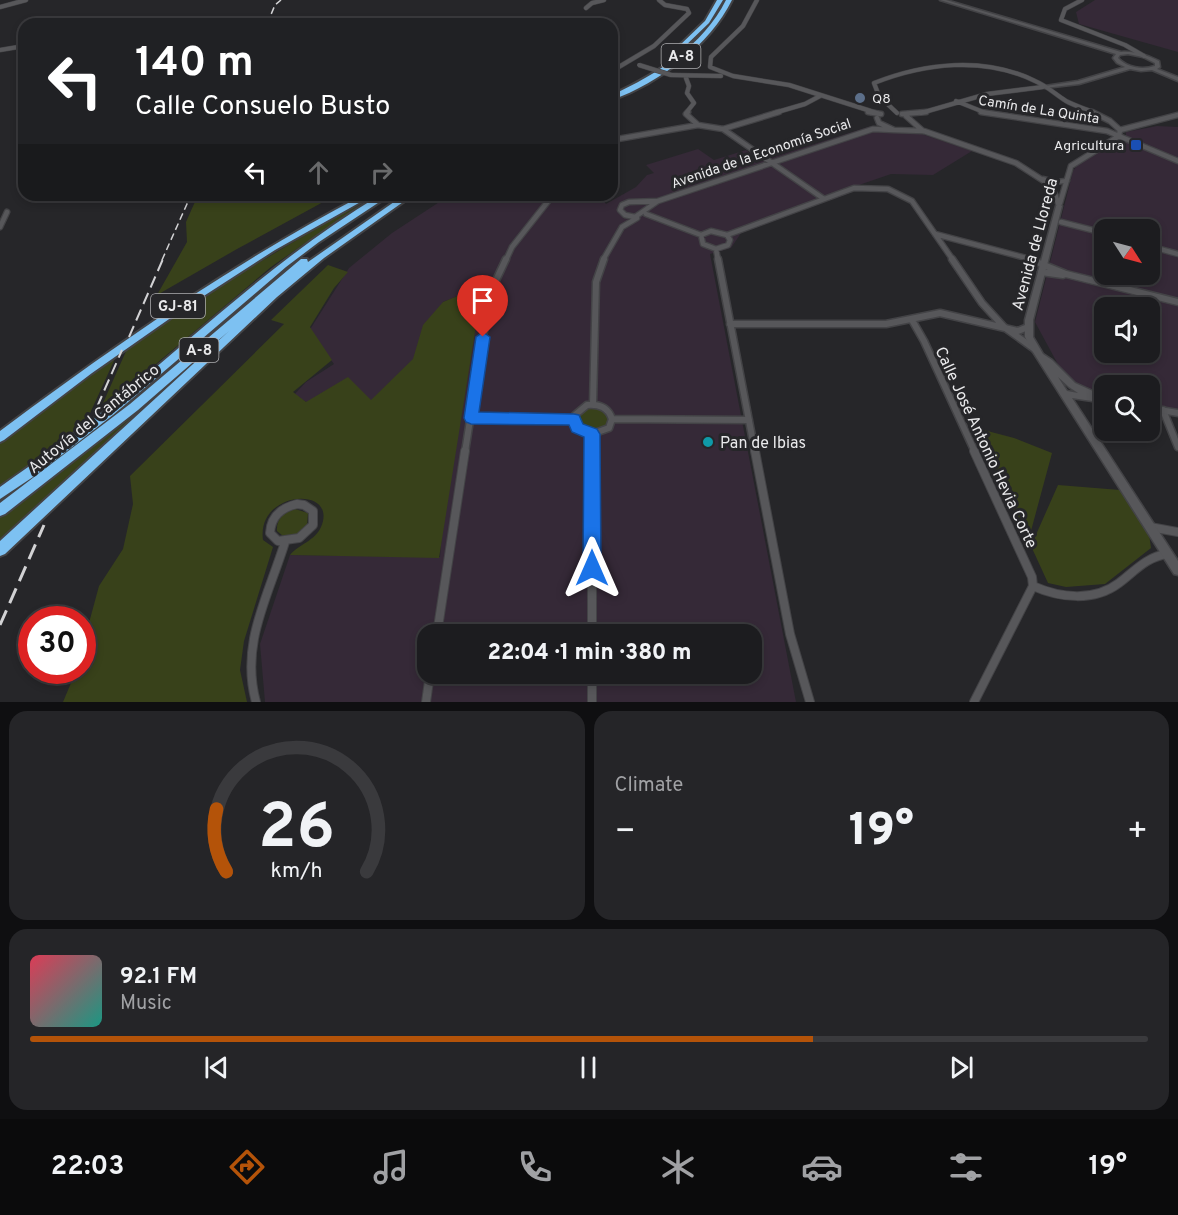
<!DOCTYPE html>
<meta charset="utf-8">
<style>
:root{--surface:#1c1c1f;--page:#252528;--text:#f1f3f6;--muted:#a0a1a4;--line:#3a3a3d;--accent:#b45309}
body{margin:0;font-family:Overpass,sans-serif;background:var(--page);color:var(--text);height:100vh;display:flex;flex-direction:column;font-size:22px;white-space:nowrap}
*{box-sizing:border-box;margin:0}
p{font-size:20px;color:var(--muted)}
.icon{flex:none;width:33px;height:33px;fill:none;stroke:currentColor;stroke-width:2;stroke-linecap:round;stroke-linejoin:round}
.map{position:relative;height:702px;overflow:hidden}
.sheet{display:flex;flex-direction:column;gap:9px;padding:9px;background:#0f0f11;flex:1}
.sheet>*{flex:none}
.banner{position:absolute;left:18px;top:18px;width:600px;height:183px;border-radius:18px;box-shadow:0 3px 9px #0003,0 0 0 2px var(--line);background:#202124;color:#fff;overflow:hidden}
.needle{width:39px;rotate:126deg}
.fabs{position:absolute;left:1094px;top:219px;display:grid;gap:12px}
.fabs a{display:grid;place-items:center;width:66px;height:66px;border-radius:12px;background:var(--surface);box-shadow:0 3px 9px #0003,0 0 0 2px var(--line);font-size:30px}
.speed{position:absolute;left:18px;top:606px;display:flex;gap:12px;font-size:30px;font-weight:700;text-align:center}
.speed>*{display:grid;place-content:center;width:78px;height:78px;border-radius:50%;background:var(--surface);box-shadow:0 3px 9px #0003,0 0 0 2px var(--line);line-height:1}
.speed .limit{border:9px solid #d22;background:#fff;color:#111}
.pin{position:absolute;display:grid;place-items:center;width:51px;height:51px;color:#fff;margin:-62px -26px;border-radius:50% 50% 50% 0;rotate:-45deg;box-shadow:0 0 6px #0007}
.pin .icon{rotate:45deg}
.me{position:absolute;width:66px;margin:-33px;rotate:0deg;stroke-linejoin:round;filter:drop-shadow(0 0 4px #0008)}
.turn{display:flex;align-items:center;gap:21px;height:126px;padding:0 18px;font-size:27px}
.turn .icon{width:78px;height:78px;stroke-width:2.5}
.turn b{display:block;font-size:42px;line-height:51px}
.lanes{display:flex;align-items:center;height:57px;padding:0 18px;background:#0003;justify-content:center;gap:30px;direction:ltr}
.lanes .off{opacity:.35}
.big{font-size:45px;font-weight:800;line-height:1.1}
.sheet .widget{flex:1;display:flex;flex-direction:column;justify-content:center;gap:9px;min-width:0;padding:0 21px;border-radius:18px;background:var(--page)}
.sheet .dial{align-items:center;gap:0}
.dial svg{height:156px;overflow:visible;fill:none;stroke:var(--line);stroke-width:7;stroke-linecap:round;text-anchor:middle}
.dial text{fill:var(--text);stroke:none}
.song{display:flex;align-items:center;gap:18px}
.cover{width:72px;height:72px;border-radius:9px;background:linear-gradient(135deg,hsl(350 70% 55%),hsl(170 70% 35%))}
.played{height:6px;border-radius:3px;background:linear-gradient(90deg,var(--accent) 70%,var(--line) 70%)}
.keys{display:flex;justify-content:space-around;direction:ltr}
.heat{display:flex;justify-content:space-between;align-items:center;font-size:33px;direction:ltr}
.sheet .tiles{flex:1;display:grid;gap:9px;grid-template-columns:1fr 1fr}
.widget:last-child{grid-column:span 2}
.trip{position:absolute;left:417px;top:624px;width:345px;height:60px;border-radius:18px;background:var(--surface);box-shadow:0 3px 9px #0003,0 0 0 2px var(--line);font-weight:800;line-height:60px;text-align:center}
.menu{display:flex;height:96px;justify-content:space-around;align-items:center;background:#0b0b0c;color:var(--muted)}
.menu .icon{width:42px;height:42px}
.menu .active{color:var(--accent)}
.menu b{font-size:27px;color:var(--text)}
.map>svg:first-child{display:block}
.industrial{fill:#352937;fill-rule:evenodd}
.green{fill:#38411a}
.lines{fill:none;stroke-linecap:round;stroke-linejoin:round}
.street-far3-casing{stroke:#434346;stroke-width:5}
.street-far2-casing{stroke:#434346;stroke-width:7}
.street-far1-casing{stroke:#434346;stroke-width:9}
.street-casing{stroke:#434346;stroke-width:10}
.secondary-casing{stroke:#434346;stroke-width:3}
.highway-casing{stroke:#434346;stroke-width:4}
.street-far3{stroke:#57575a;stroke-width:4}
.street-far2{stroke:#57575a;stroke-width:4.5}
.street-far1{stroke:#57575a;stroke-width:6}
.street{stroke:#57575a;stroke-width:8}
.secondary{fill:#57575a;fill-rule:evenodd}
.highway{fill:#7dc1f2;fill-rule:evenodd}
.rail-far2{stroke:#d2d2d4;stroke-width:1.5;stroke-dasharray:7 4;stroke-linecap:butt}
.rail-far1{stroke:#d2d2d4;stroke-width:2;stroke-dasharray:12 6;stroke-linecap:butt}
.rail{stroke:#d2d2d4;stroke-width:3;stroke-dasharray:16 8;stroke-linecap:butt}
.street-bridge-casing{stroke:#434346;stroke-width:5;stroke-linecap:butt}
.street-bridge{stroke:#57575a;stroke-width:4}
.route{fill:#1a73e8;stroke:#114b97;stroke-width:1.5}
.service-dot{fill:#5c6f8a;stroke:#262629;stroke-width:2}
.transit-dot{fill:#1a4fb4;stroke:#262629;stroke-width:2}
.culture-dot{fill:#0f9aa8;stroke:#262629;stroke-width:2}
.labels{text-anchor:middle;stroke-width:6;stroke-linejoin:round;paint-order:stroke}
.far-poi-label{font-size:14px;fill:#e9e9eb;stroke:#262629;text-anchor:start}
.far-street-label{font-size:14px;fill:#e9e9eb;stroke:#262629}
.shield{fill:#262629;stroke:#aeaeb1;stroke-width:1.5}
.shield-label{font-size:15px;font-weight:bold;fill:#e9e9eb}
.street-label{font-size:16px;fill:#e9e9eb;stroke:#262629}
.poi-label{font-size:16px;fill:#e9e9eb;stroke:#262629;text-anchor:start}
</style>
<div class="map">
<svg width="1178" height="702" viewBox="0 0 1178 702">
<rect width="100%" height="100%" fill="#262629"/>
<!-- industrial -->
<path class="industrial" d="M1095,0H1178V52L1079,24L1076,12Z
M871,126L881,132L919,133L972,151L933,175L891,174L859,185L860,189L741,233L731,248L710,254L796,702H265L260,644L290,555L440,557L460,295L443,302L416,362L372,402L310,404L294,395L306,382L334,364L309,331L349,268L392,233L450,195H549L548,197L572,201L590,199L598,195L606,204L636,187L647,175L654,173L646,165L698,149L714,160L746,150L761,161ZM428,634H752V674H428Z
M1157,126L1178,127V409L1149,404V386H1104V395L1074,385L1061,370L1035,322L1073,171L1078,164L1126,136V132ZM1104,230H1149V274H1104ZM1104,308H1149V352H1104Z"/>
<!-- green -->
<path class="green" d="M198,195H336L237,249L157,295L187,242L186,222Z
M363,203L271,267L99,412L127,349L221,285L327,222Z
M328,265L348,272L334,288L310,327L332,360L293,392L306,402L348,377L371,400L413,359L423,325L443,302L460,295L458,303L478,313L439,558L290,555C299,544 315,541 321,527C339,485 256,490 263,540L273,547L244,641L240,670L247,702H63L76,671L82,670L83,645L99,586L123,549L133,504L130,476L284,324L271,320Z
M118,352L86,422L0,486V442Z
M147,404L135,419L0,543V516Z
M592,407L602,409L609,419C605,432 593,431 583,427L578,421L580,413Z
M976,428L1014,438L1052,453L1028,542Z
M1058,485L1120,490L1149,534L1151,548L1105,584L1066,587L1048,583L1031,546Z
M295,509L308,513L307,526L299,534L283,536L277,531C276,519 284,512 295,509Z"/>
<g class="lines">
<!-- street-far3 casing -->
<g class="street-far3-casing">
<path id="street-far3" d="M757,0L743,26L711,57L710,67L733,76L789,85L877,113
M1082,0L1065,9L1061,20L1125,45L1144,56
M0,7L26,0
M586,8L592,3L604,0
M0,50L24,46
M612,71L654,46L689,13L687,9L665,5L659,0
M671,75L721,76
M686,78L689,86L687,93L694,103L686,113
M956,101L986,113
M774,113L805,104L820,96
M897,113L879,96L874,83C925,63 984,56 1035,81C1047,86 1055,94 1066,101C1075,106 1086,109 1095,113
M921,113L987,94L1043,87"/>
</g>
<!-- street-far2 casing -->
<g class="street-far2-casing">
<path id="street-far2" d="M688,112L686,114L698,125
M868,112L881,114
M981,112L1107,131L1178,161
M1092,112L1110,121L1120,130L1119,136
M902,114L926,112
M906,116L923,131
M877,118L879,123L894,130L924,131L1016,163L1047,183L1055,194L1059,206
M723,129L824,199
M1120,130L1178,115
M612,140L698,125L723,129L779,112
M658,201L635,217L625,215L620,210L622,205L629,202Z
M658,201L873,129L894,130
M1060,203L1071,166L1119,136
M646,214L701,235
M1061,222L1104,233
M0,227L7,212
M711,231L727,235L730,240L728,245L716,249L703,244L701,235Z
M935,234L1034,260
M727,235L854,188L888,189L912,201L953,260
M1149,246L1178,254
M716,249L718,260
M506,260L512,247L553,195
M603,260L622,227L637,218"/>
</g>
<!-- street-far1 casing -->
<g class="street-far1-casing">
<path id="street-far1" d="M718,259L755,452
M952,259L982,303L1004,327L1036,350
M1029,259L1066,274L1178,302
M1041,272L1063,275
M912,320L924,341L975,452
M730,324H886L940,313L1018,331L1028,327
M593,404L596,282L604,259
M587,405C599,404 608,407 612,419L609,428L592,434L578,427L575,415Z
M1163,410L1178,447
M471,418L574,419
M612,419L749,420
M592,434V452
M465,452L490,293L506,259"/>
</g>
<!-- street casing -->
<g class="street-casing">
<path id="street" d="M592,451V634
M755,451L790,634L810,702
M974,451L1032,577L1033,586
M297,504L304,505L313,511V525L299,538L278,541L270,533C271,516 281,508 297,504Z
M1150,527L1178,532
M437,634L465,451
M592,674V702
M256,702C240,644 268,597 285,542
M426,702L430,674
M974,702L1033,586C1060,598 1094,602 1119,583C1135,571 1146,557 1167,554"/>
</g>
<!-- secondary casing -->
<g class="secondary-casing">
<path id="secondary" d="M940,0H946L1121,52C1135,51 1147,55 1159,61L1160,67L1157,69L1178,77V81L1152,70L1141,71L1130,69L1079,84L1045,88V86L1078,81L1125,67L1117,63L1113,58L1116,54ZM1128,54L1143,57L1155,63V66C1142,70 1128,68 1118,58L1120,55Z
M1043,177L1056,180L1066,179L1069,181C1060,186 1050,183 1041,180L1040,179Z
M1059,204L1062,206L1033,320V337L1043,354L1052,360L1075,383L1104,396L1103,402L1095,400L1092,401L1072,398L1178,561V575L1174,574L1033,352L1025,337V320L1056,206ZM1058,377L1069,387L1078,393L1067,391Z
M1149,405L1178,410V416L1149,411Z"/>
</g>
<!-- highway casing -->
<g class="highway-casing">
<path id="highway" d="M717,0H723L709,23L682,49H678V47L705,21Z
M726,0H732C710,45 659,83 612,100V95C657,74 703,46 726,0Z
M363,195H373L275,250L182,310L92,373L4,440L0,442V431C116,344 234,263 363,195Z
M380,195H390L319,242L286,267L113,415L36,475L0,499V487C41,458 82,429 121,397C206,326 285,252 380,195Z
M404,195H413L324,258L277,297L5,554L0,556V541L229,331L138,410L5,514L0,516V503L130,404L301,259H307L308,262Z"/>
</g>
<!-- street-far3 -->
<use href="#street-far3" class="street-far3"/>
<!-- street-far2 -->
<use href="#street-far2" class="street-far2"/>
<!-- street-far1 -->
<use href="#street-far1" class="street-far1"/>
<!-- street -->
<use href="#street" class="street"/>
<!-- secondary -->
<use href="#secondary" class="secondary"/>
<!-- highway -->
<use href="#highway" class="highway"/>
<!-- rail-far2 -->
<path class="rail-far2" d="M267,24L275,5L281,0
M162,260L191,195"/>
<!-- rail-far1 -->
<path class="rail-far1" d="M129,337L163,259
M97,407L122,350"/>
<!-- rail -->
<path class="rail" d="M0,625L44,525"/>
<!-- street-bridge casing -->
<g class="street-bridge-casing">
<path id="street-bridge" d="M639,65L671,75"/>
</g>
<!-- street-bridge -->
<use href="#street-bridge" class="street-bridge"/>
</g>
<!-- route -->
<path class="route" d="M483,332L490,337L479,412L574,414L579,415L583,424L597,429L600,434L601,568L598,573L592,576L586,573L583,568L584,437L572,432L569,425L471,424L466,422L464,418L476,337Z"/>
<!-- markers -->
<circle class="service-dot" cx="860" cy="98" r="6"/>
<rect class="transit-dot" x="1130" y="139" width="12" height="12" rx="3"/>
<circle class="culture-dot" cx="708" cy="442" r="6"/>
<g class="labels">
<!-- far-poi labels -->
<g class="far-poi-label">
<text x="872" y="103">Q8</text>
<text x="1124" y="150" text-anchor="end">Agricultura</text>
</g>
<!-- far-street labels -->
<g class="far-street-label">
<text transform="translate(1039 109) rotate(9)" y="5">Camín de La Quinta</text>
<text transform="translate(761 153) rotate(-19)" y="5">Avenida de la Economía Social</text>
</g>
<!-- shield labels -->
<g class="shield">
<rect x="661.5" y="44" width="39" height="24" rx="4.5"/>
<rect x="151" y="294" width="54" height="24" rx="4.5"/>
<rect x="179.5" y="338" width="39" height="24" rx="4.5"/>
</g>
<g class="shield-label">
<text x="681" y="61">A-8</text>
<text x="178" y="311">GJ-81</text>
<text x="199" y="355">A-8</text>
</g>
<!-- street labels -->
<g class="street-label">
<text transform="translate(1034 244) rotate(-75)" y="6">Avenida de Lloreda</text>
<text transform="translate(93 418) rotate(-39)" y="6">Autovía del Cantábrico</text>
<text transform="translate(987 447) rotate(65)" y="6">Calle José Antonio Hevia Corte</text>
</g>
<!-- poi labels -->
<g class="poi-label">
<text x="720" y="448">Pan de Ibias</text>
</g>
</g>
</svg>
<div class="fabs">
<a><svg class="needle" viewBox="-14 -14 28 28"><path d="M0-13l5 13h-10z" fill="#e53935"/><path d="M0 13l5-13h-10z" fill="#a0a1a4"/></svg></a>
<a><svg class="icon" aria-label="sound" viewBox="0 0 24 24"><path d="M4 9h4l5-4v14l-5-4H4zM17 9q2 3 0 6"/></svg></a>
<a><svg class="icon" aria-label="search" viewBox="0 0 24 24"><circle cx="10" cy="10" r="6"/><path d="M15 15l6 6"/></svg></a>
</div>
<div class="speed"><div class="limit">30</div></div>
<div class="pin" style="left:483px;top:337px;background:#d93025"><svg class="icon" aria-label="arrive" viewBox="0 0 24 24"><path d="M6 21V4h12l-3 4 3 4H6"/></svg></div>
<svg class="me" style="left:592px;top:568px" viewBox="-20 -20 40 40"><path d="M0-17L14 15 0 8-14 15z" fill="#1a73e8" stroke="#fff" stroke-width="4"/></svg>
<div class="trip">22:04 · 1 min · 380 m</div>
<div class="banner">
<div class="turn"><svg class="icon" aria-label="left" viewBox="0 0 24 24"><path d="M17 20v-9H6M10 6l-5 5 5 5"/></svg><div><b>140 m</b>Calle Consuelo Busto</div></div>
<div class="lanes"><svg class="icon" aria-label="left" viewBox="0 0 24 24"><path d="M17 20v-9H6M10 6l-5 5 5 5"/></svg><svg class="icon off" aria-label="ahead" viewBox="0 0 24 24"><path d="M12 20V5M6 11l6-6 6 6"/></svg><svg class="icon off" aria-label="right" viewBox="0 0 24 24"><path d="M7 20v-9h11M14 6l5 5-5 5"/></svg></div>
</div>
</div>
<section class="sheet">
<div class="tiles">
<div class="widget dial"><svg viewBox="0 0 100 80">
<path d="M14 69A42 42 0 1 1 86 69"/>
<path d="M14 69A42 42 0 0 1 9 37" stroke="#b45309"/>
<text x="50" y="56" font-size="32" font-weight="700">26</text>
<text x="50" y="72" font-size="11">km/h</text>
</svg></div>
<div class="widget"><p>Climate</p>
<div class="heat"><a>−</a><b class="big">19°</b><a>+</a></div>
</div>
<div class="widget">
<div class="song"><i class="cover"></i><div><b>92.1 FM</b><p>Music</p></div></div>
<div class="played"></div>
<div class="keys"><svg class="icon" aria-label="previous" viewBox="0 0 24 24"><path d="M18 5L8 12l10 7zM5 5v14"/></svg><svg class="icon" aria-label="pause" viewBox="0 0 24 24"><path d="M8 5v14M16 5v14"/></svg><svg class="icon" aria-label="next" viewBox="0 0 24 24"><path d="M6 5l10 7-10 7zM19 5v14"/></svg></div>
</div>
</div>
</section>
<nav class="menu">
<b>22:03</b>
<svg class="icon active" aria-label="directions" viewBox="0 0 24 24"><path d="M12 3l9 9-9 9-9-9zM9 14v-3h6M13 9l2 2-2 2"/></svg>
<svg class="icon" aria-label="music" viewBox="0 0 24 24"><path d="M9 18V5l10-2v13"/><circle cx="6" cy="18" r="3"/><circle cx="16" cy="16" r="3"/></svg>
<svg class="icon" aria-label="phone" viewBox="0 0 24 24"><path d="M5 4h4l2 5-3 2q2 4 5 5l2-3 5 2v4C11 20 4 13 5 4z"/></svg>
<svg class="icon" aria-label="climate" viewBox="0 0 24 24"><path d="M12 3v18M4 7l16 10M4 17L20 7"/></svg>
<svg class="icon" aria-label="car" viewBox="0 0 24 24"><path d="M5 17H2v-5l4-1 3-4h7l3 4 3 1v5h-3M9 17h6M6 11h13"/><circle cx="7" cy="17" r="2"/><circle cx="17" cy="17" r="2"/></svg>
<svg class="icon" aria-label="filters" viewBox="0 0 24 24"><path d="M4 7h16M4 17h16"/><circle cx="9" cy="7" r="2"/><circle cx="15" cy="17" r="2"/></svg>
<b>19°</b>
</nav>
